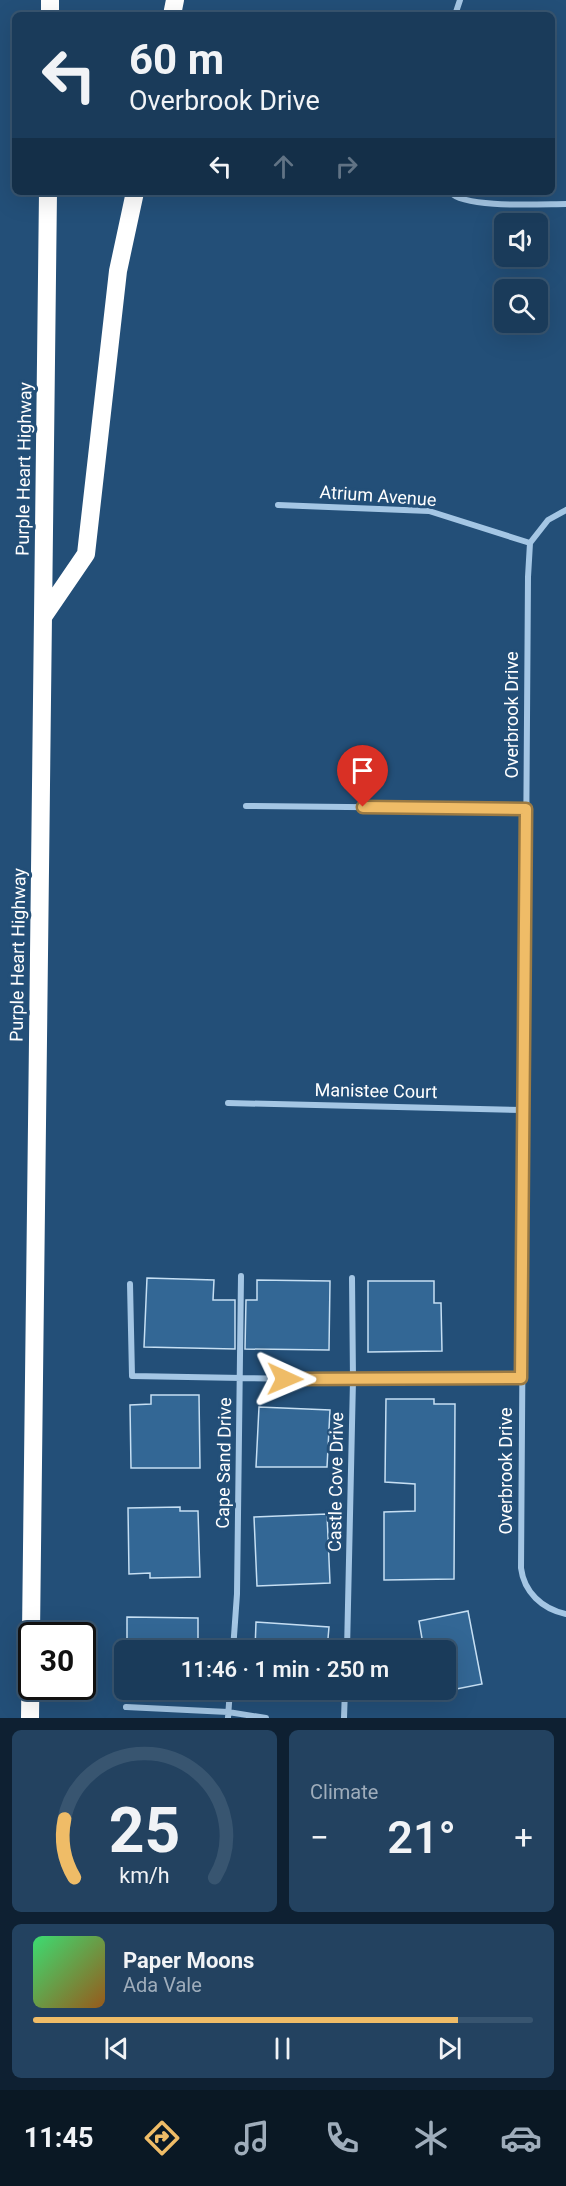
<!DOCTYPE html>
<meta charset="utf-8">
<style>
:root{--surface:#1a3b5a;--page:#234260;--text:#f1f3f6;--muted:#9fadbb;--line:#385570;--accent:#efbc67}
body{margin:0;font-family:Roboto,sans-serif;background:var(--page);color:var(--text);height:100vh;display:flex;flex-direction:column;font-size:22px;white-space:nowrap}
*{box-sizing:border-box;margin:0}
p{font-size:20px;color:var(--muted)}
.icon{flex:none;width:33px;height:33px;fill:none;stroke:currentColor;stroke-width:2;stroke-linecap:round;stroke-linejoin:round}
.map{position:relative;height:1718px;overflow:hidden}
.sheet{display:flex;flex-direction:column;gap:12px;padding:12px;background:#0e2032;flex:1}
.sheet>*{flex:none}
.hud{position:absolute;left:12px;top:12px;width:543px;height:183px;border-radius:9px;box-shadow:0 6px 24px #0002,0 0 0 2px var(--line);background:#1a3b5a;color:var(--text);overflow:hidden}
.controls{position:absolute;left:494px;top:213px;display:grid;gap:12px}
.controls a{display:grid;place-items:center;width:54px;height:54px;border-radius:9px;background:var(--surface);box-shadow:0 6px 24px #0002,0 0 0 2px var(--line);font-size:30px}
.speed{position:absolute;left:18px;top:1622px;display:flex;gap:12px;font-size:30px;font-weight:700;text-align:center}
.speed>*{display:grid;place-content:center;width:78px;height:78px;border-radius:50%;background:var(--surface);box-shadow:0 6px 24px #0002,0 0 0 2px var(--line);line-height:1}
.speed .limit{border:3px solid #111;border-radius:9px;background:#fff;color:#111}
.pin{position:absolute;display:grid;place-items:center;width:51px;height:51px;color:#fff;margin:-62px -26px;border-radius:50% 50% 50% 0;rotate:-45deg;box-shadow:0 0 6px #0007}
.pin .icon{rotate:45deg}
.me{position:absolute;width:66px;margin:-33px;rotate:91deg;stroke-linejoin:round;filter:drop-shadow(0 0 4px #0008)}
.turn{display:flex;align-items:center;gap:21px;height:126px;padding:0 18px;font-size:27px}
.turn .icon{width:78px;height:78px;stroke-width:2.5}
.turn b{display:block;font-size:42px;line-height:51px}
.lanes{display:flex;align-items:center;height:57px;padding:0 18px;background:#0003;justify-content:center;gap:30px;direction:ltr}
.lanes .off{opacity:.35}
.big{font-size:45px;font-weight:600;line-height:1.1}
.sheet .card{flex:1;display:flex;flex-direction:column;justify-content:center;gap:9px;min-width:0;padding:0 21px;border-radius:9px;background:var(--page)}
.sheet .dial{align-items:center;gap:0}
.dial svg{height:156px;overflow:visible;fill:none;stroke:var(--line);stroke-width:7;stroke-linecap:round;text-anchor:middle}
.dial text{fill:var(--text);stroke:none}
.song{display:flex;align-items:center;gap:18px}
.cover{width:72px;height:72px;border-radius:9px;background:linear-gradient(135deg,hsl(140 70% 55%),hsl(30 70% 35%))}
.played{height:6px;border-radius:3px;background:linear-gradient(90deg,var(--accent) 85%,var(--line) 85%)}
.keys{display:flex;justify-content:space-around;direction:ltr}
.heat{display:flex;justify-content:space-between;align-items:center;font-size:33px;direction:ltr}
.sheet .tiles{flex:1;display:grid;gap:12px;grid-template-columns:1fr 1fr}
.card:last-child{grid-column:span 2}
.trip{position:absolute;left:114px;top:1640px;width:342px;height:60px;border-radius:9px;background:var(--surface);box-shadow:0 6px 24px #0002,0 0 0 2px var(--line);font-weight:600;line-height:60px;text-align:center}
.dock{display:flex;height:96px;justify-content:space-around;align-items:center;background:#0a1824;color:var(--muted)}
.dock .icon{width:42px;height:42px}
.dock .current{color:var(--accent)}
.dock b{font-size:27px;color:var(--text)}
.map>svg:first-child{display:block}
.building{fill:#336795;stroke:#c6dff3;stroke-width:1.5}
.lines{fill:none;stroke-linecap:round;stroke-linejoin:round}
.minor{stroke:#a4c6e4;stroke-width:6}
.motorway{stroke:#fff;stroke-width:18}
.route-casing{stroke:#9b7a43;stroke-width:15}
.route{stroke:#efbc67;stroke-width:10}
.labels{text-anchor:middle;stroke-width:6;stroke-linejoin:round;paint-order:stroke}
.street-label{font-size:18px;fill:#fff;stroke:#234f78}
</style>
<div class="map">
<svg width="566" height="1718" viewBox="0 0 566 1718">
<rect width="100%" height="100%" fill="#234f78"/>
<!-- building -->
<path class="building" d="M147,1278L214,1280L213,1300H235V1349L144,1347Z
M257,1280L330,1281L329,1350L245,1349L246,1300H257Z
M368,1281H434V1303H441L442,1351L368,1352Z
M151,1395H199L200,1468H131L130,1405L151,1404Z
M386,1399H434V1404H455L454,1579L384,1580V1512L415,1511V1484L385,1482Z
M259,1407L330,1410L327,1467H256Z
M180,1507V1511H198L200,1577L150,1578V1573L129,1574L128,1508Z
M327,1514L330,1583L257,1586L254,1517Z
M468,1611L482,1684L446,1691V1650H424L419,1621Z
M127,1617L198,1618V1650H127Z
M256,1622L329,1627L327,1650H255Z"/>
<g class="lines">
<!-- minor -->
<path class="minor" d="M455,15L460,0
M450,192C465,209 542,204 566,204
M278,505L429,511L530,543
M530,543L528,577L521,1568C524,1592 542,1609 566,1614
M530,543L548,520L566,510
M246,806L526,809
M228,1103L523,1110
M130,1284L132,1376L353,1380L521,1378
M233,1650L237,1594L241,1276
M347,1650L353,1380L352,1278
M126,1707L228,1712L266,1718
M228,1718L230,1689
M344,1718L345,1689"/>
<!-- motorway -->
<path class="motorway" d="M50,15V0
M172,15L175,0
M43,617L86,554L118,271L135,192
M30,1718L48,192"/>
</g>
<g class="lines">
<!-- route casing -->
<g class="route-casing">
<path id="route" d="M285,1379L521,1378L526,809L363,807"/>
</g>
<!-- route -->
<use href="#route" class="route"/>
</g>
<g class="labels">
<!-- street labels -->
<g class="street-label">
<text transform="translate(24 469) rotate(-89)" y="6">Purple Heart Highway</text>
<text transform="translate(378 496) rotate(4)" y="6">Atrium Avenue</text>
<text transform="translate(512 715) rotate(-90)" y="6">Overbrook Drive</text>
<text transform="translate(18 955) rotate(-89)" y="6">Purple Heart Highway</text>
<text transform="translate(376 1091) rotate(1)" y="6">Manistee Court</text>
<text transform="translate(224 1463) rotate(-89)" y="6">Cape Sand Drive</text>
<text transform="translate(506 1471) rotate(-90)" y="6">Overbrook Drive</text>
<text transform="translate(336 1482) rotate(-89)" y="6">Castle Cove Drive</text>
</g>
</g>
</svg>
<div class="controls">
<a><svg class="icon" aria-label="sound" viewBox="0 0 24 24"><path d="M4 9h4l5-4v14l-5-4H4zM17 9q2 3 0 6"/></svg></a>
<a><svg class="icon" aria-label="search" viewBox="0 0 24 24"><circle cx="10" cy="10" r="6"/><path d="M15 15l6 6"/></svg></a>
</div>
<div class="speed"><div class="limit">30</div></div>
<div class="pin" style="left:363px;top:807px;background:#d93025"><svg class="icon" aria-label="arrive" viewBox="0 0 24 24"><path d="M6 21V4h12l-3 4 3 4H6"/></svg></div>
<svg class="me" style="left:285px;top:1379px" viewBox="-20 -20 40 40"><path d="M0-17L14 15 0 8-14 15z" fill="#efbc67" stroke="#fff" stroke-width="4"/></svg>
<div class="trip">11:46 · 1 min · 250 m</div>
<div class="hud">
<div class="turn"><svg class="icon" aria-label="left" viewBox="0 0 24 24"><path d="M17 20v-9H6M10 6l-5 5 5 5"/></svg><div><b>60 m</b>Overbrook Drive</div></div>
<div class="lanes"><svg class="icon" aria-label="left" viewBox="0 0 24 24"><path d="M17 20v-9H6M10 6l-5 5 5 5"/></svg><svg class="icon off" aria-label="ahead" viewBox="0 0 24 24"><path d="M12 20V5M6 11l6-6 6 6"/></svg><svg class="icon off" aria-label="right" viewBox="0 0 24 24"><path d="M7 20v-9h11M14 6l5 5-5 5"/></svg></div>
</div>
</div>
<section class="sheet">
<div class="tiles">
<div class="card dial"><svg viewBox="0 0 100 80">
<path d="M14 69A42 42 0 1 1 86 69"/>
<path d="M14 69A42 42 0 0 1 9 39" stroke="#efbc67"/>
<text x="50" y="56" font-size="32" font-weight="700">25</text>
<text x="50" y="72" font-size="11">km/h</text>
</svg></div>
<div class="card"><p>Climate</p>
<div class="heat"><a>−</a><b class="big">21°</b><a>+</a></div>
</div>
<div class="card">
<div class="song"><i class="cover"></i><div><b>Paper Moons</b><p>Ada Vale</p></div></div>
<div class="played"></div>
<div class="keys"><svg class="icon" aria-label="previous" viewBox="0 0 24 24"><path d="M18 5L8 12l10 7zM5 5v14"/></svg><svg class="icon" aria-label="pause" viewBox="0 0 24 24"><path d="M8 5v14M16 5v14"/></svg><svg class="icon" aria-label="next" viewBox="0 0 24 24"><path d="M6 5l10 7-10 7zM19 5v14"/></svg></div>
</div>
</div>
</section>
<nav class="dock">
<b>11:45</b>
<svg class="icon current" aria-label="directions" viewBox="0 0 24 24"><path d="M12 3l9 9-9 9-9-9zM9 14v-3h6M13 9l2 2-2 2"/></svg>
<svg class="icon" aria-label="music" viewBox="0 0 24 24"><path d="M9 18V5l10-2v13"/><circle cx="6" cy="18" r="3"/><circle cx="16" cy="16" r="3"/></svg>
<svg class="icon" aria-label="phone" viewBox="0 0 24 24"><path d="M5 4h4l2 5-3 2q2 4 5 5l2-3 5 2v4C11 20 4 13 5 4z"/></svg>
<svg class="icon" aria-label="climate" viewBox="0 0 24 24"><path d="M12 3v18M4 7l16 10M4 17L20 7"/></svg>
<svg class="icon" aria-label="car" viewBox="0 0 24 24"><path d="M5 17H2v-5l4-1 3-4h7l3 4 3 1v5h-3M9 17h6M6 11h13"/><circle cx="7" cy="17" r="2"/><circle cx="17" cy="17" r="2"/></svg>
</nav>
